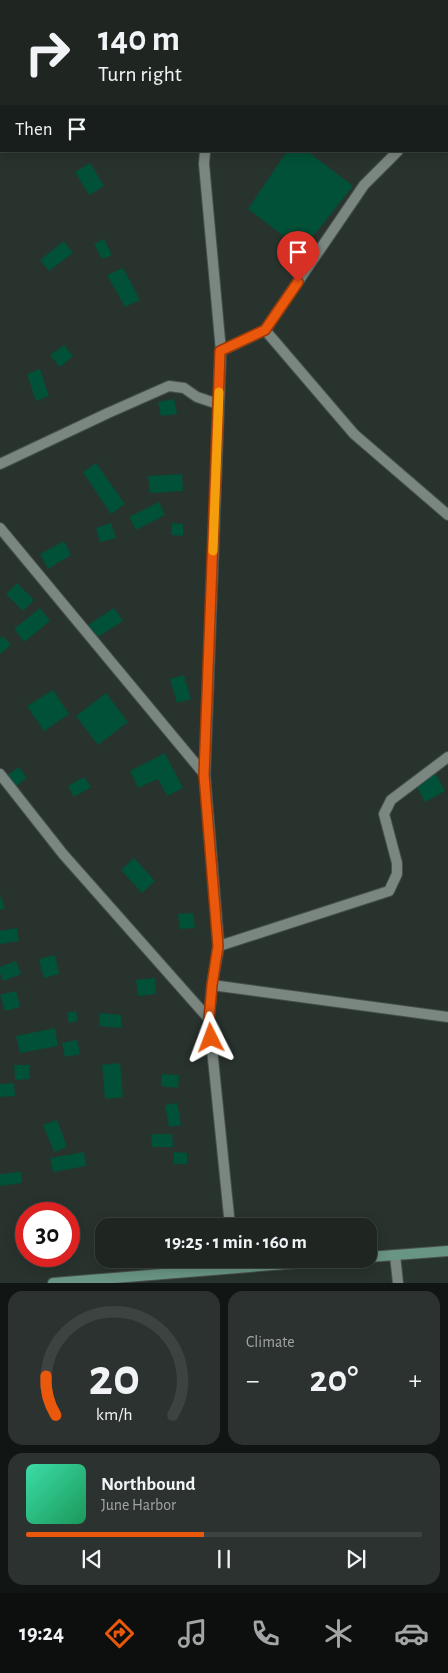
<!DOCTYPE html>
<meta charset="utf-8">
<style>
:root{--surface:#1f2622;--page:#2c322f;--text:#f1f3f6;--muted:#a1a5a5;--line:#3c4340;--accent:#ea580c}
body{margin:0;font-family:"Alegreya Sans",sans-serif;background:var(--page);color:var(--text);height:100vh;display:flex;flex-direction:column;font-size:19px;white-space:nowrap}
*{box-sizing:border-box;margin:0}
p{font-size:16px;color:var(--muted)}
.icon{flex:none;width:28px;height:28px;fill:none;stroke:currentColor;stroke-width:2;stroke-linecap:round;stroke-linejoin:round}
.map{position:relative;height:1283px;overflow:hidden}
.sheet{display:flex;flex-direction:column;gap:8px;padding:8px;background:#111513;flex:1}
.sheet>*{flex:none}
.guide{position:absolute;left:0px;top:0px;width:449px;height:152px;box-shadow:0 2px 12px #0003,0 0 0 1px var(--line);background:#1f2622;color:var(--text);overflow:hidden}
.speed{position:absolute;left:15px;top:1202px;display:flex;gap:10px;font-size:25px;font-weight:700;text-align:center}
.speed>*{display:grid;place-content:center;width:65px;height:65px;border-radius:50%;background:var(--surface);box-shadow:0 2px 12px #0003,0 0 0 1px var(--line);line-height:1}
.speed .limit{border:8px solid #d22;background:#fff;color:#111}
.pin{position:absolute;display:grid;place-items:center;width:42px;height:42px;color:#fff;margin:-51px -21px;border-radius:50% 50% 50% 0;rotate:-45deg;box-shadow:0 0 5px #0007}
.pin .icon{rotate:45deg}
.me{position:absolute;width:55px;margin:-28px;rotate:357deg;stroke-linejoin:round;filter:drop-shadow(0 0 4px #0008)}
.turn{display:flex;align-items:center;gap:18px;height:105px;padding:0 15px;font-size:22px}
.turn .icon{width:65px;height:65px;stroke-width:2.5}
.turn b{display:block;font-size:35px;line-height:42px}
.then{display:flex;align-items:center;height:48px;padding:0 15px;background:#0003;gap:10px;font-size:19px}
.big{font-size:38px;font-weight:600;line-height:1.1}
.sheet .tile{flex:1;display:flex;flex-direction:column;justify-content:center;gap:8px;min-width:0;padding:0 18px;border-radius:15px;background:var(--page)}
.sheet .dial{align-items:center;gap:0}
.dial svg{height:130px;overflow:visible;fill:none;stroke:var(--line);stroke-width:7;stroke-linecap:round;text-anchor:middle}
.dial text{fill:var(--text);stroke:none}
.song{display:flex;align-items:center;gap:15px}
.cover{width:60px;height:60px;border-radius:8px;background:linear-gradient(135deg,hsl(160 70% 55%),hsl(150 70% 35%))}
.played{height:5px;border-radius:2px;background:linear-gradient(90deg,var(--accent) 45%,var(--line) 45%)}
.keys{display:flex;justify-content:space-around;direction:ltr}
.heat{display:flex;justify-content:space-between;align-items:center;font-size:28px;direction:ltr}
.sheet .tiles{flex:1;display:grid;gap:8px;grid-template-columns:1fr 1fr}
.tile:last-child{grid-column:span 2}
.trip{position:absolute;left:95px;top:1218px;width:282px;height:50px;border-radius:15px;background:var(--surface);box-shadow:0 2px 12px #0003,0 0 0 1px var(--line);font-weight:600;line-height:50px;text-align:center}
.tabs{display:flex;height:80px;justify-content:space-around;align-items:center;background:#0c0f0e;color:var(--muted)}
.tabs .icon{width:35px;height:35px}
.tabs .current{color:var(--accent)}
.tabs b{font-size:22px;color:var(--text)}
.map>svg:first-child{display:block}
.building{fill:#015038}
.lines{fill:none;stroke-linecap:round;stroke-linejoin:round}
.minor-casing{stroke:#47504c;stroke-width:12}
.secondary-casing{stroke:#47504c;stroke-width:12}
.minor{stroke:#7a8680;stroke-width:10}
.secondary{stroke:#699584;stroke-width:10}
.route-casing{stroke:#983908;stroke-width:12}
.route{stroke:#ea580c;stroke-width:9}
.slow{stroke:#f59e0b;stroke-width:9}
</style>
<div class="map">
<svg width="448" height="1283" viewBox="0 0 448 1283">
<rect width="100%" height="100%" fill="#29332e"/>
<!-- building -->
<path class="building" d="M287,151H307L353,186L302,250L248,209Z
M90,163L104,186L89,195L75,172Z
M104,239L112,255L102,259L94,244Z
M64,241L73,253L49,271L40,260Z
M123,268L140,300L125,307L107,275Z
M64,345L73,356L60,367L50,355Z
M40,369L49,396L36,401L27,374Z
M174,399L177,414L161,416L158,402Z
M96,463L125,504L111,514L83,472Z
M182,474L183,491L150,493L148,476Z
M159,502L165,515L136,530L129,517Z
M111,523L116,538L100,542L96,528Z
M172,523L183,524V536L171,535Z
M64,541L71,555L48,569L40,554Z
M17,583L34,600L23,611L6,594Z
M40,608L50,621L24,642L14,629Z
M114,608L123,621L96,638L88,625Z
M3,636L11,645L0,654V638Z
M184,675L191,699L177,703L170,679Z
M53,690L69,714L44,731L27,706Z
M106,693L128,722L98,745L76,716Z
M165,753L183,788L167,796L158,779L138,788L130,771Z
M19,767L27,778L16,786L8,775Z
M435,773L445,791L425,802L415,783Z
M84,777L91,787L74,797L68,786Z
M134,858L155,881L142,893L121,870Z
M0,895L5,908L0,910Z
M193,913L195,928L180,929L178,914Z
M17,928L19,941L0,944V931Z
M55,955L59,974L44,978L39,959Z
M16,961L21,974L3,981L0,973V967Z
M155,978L156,994L138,996L136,980Z
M16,991L20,1007L5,1011L0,995Z
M76,1011L78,1021L69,1023L67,1013Z
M100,1013L122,1015L121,1028L99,1026Z
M55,1028L58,1046L20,1053L16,1036Z
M77,1040L80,1054L65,1057L62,1043Z
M120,1063L123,1097L105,1099L102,1065Z
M14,1065H29L30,1079L15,1080Z
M162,1074L179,1075L178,1088L161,1086Z
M14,1083L15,1096L0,1097V1084Z
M177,1103L181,1125L169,1127L165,1105Z
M57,1120L67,1147L54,1152L43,1125Z
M151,1134H172L173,1147H152Z
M84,1152L86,1166L53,1172L50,1158Z
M174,1152L187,1153V1164H174Z
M21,1172L22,1183L0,1186V1174Z"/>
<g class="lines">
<!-- minor casing -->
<g class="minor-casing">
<path id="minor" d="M131,0V1
M90,1L92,0
M212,1V0
M0,66L1,65
M448,102V101
M205,151L204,164L221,351L205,775L219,946L212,985L209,1019L230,1226
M265,330L354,434L448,515
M221,351L265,330L364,185L398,151
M0,464L108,413L169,386L184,388L197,397L218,404
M0,528L205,775
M0,774L63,854L209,1019
M219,946L389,891L397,874V863L384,814L391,800L448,757
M212,985L448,1017
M395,1255L398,1283
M233,1259L234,1268"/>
</g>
<!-- secondary casing -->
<g class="secondary-casing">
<path id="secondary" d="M369,1257L448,1251
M53,1283L346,1259"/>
</g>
<!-- minor -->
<use href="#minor" class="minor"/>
<!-- secondary -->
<use href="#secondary" class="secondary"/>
</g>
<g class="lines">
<!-- route casing -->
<g class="route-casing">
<path id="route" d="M211,1038L209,1019L212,985L218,946L204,775L220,351L265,330L298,282"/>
</g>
<!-- route -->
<use href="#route" class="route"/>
<!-- slow -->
<path class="slow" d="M213,551L219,392"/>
</g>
</svg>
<div class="speed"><div class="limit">30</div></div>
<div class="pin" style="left:298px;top:282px;background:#d93025"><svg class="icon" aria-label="arrive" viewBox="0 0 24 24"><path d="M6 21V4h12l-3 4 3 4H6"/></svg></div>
<svg class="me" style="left:211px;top:1038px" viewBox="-20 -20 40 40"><path d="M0-17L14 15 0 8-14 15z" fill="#ea580c" stroke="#fff" stroke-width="4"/></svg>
<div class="trip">19:25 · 1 min · 160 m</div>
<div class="guide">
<div class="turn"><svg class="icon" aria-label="right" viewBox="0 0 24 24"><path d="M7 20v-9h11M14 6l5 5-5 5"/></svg><div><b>140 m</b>Turn right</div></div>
<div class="then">Then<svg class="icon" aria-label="arrive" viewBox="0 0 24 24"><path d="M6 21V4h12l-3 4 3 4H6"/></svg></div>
</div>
</div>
<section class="sheet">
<div class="tiles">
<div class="tile dial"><svg viewBox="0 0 100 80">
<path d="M14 69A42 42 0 1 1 86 69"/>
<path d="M14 69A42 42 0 0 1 8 45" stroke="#ea580c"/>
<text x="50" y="56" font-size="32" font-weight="700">20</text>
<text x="50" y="72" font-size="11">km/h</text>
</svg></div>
<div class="tile"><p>Climate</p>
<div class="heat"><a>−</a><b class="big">20°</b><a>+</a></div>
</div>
<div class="tile">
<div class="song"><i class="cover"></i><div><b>Northbound</b><p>June Harbor</p></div></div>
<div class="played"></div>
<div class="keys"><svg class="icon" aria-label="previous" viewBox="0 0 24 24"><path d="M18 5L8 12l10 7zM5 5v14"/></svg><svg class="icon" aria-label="pause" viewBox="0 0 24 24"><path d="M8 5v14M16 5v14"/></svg><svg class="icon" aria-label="next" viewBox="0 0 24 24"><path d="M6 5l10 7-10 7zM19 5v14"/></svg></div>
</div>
</div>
</section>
<nav class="tabs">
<b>19:24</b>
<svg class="icon current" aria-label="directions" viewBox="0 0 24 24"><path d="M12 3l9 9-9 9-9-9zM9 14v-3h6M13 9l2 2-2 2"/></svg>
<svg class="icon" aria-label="music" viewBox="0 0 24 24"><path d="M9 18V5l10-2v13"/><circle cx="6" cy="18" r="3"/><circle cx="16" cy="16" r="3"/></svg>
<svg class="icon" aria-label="phone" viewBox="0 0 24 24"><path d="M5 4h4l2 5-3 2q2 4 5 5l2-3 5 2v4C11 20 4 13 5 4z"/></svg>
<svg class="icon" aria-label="climate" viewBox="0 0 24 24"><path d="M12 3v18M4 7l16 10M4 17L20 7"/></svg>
<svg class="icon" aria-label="car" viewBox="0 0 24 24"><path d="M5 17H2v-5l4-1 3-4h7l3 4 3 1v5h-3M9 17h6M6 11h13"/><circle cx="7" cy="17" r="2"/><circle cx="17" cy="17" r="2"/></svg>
</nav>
